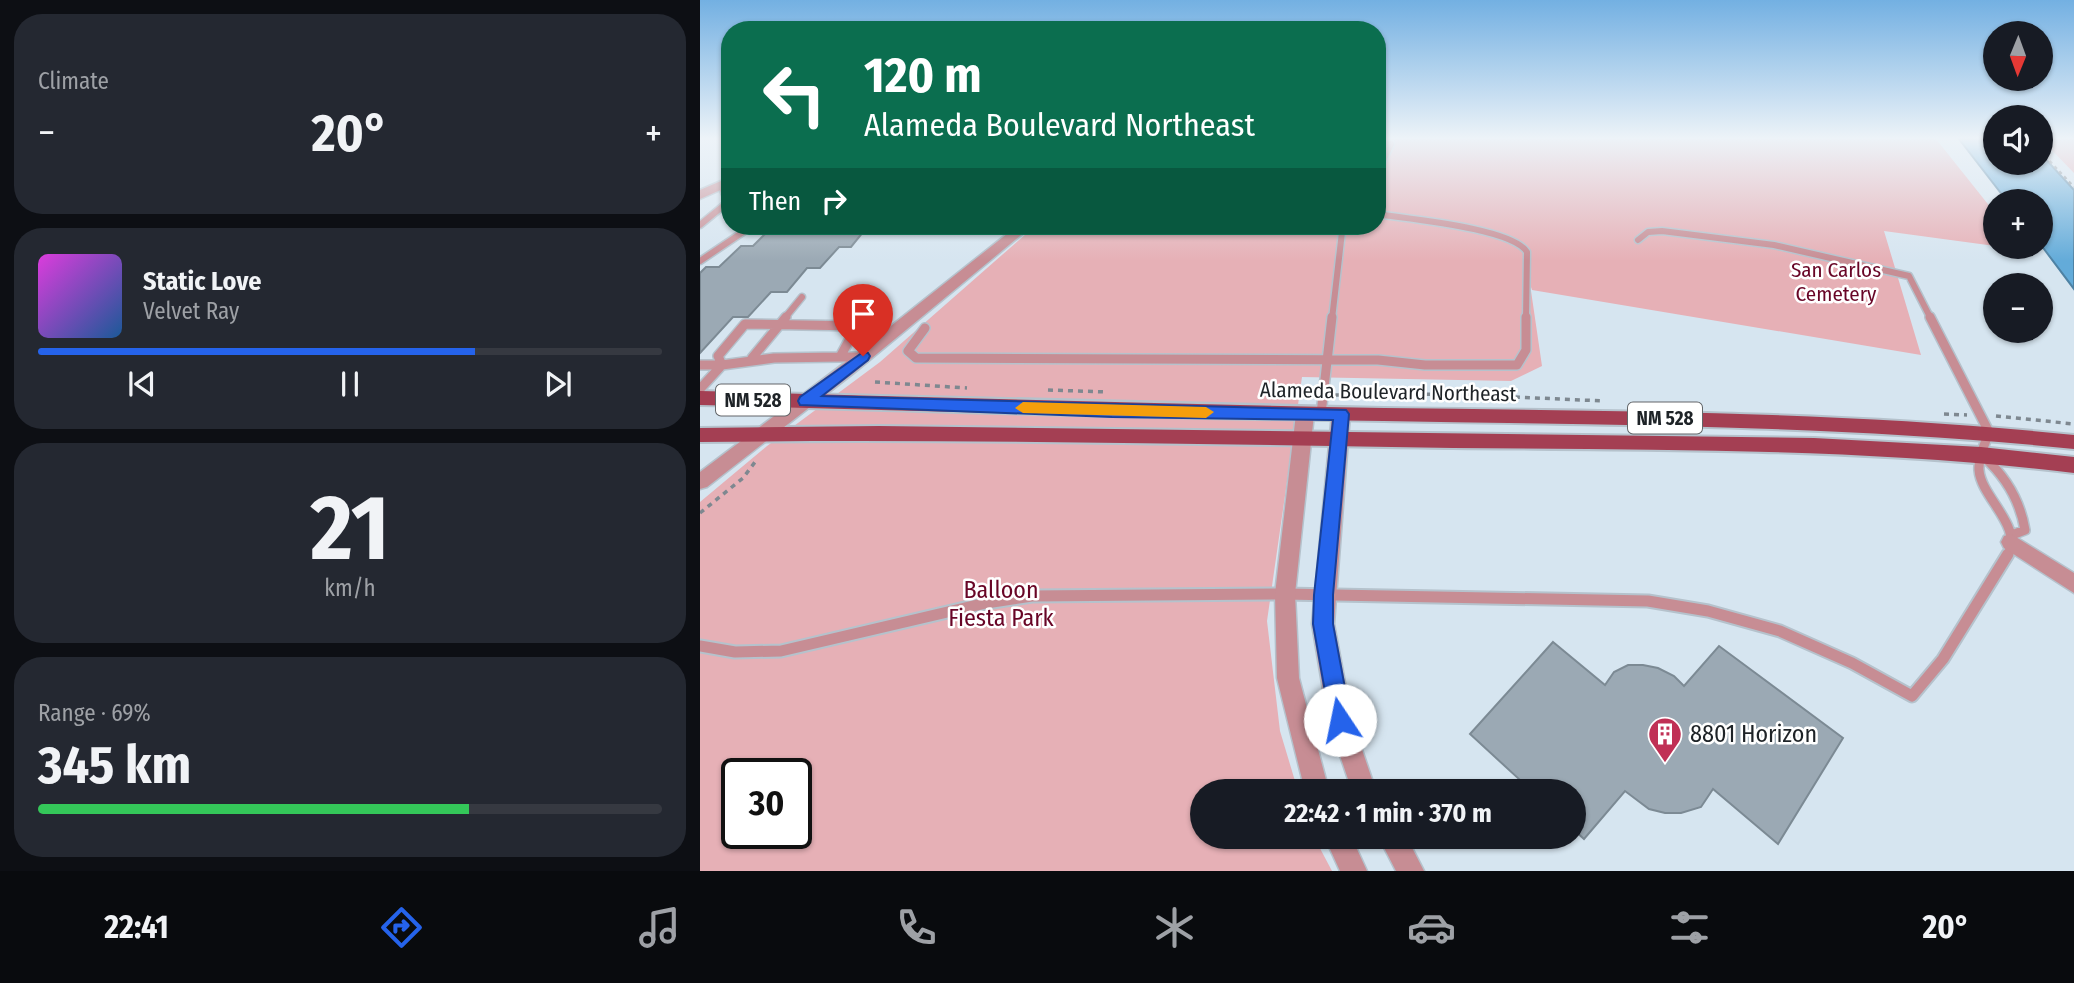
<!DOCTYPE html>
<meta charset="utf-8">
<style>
:root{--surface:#171b24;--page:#242831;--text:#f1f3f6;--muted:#9ea1a6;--line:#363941;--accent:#2563eb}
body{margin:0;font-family:"Fira Sans Condensed",sans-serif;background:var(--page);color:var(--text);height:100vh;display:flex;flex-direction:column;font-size:26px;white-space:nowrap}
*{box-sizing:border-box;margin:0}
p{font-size:23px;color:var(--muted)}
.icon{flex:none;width:38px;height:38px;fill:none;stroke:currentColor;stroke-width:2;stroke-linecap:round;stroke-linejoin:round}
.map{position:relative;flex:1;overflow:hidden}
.drawer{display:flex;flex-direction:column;gap:14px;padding:14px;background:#0d0f14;width:700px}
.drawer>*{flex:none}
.hud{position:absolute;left:21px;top:21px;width:665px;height:214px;border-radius:28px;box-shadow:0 2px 5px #0004;background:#0b6e4f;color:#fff;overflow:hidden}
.needle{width:46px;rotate:181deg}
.tools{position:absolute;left:1283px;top:21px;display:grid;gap:14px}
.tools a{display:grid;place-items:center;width:70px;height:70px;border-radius:50%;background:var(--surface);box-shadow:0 2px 5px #0004;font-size:35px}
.speed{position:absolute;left:21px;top:758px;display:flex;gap:14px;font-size:35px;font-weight:700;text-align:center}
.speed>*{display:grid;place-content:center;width:91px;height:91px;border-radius:50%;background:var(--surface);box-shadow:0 2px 5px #0004;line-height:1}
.speed .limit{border:4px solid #111;border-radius:10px;background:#fff;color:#111}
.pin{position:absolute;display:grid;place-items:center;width:60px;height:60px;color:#fff;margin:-72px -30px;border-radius:50% 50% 50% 0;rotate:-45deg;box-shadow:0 0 7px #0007}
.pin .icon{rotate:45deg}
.me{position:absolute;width:77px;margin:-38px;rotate:349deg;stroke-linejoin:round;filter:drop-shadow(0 0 5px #0008)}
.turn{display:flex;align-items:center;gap:24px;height:147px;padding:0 28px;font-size:32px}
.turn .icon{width:91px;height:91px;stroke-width:2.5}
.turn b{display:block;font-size:49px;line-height:60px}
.then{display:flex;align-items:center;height:66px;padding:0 28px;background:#0003;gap:14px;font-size:26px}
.big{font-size:52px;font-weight:700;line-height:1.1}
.drawer .card{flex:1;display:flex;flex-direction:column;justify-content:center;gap:10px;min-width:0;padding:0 24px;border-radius:28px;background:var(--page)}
.drawer .dial{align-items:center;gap:0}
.dial b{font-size:91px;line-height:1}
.song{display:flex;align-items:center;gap:21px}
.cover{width:84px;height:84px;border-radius:10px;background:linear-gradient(135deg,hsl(300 70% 55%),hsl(210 70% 35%))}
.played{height:7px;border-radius:4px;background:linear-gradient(90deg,var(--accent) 70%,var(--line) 70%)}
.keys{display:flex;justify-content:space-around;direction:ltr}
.heat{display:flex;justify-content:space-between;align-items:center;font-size:38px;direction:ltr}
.charge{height:10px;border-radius:5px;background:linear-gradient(90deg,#34c759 69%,var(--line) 0)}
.trip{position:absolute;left:490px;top:779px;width:396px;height:70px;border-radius:35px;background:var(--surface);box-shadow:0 2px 5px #0004;font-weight:700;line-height:70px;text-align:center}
.dock{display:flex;height:112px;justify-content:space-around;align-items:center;background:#090b0e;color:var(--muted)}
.dock .icon{width:49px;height:49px}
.dock .on{color:var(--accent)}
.dock b{font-size:32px;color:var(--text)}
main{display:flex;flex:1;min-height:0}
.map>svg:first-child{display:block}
.green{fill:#e6b0b6;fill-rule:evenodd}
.water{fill:#63abd9;stroke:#4e82a4;stroke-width:2}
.building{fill:#9ba9b4;stroke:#7c8a94;stroke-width:2}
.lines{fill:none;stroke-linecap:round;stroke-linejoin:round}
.service-far2-casing{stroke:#b5c2cc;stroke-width:9}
.service-far1-casing{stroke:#b5c2cc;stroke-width:12}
.service-casing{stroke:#b5c2cc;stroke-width:15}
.minor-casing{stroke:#b5c2cc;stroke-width:3}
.primary-casing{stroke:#b5c2cc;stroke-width:4}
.path-far1{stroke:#7e8890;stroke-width:2.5;stroke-dasharray:3.5 3.5;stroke-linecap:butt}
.path{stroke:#7e8890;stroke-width:3.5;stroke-dasharray:5 5;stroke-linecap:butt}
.service-far2{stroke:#c78d94;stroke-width:6}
.service-far1{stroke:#c78d94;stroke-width:9}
.service{stroke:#c78d94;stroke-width:11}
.minor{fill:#c78d94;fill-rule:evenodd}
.primary{fill:#a43f53;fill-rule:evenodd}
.route{fill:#2563eb;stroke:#184099;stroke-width:2}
.slow{fill:#f59e0b}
.labels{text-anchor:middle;stroke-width:5;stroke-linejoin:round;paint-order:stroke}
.shield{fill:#fff;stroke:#626568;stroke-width:2}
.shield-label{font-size:19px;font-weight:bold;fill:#1e2327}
.park-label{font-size:21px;fill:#680526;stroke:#fff}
.street-label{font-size:21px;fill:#1e2327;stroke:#fff}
.near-park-label{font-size:24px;fill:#680526;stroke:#fff}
.near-poi-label{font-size:24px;fill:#1e2327;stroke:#fff;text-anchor:start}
</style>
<main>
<section class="drawer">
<div class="card"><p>Climate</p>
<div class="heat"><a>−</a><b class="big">20°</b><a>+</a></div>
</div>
<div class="card">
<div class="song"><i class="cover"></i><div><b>Static Love</b><p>Velvet Ray</p></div></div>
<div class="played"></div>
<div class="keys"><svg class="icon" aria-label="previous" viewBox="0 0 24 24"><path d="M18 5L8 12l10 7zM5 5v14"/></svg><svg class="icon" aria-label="pause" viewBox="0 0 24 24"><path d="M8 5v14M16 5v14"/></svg><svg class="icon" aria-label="next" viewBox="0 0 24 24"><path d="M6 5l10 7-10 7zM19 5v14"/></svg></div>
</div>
<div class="card dial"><b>21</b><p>km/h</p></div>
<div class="card"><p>Range · 69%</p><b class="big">345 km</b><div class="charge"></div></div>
</section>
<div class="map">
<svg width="1374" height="871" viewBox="0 0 1374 871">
<rect width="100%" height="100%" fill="#d6e5f0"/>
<!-- green -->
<path class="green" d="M677,139H1236L1295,213V246L1184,231L1221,355L832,290L830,284L842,366L811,381L602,377L567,621L580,731L598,791H502V836L614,837L632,871H0V502L67,446L180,362L335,226H677ZM37,774H96V833H37Z
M1341,139H1374V173Z"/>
<!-- water -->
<path class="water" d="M1259,139H1295V163H1340L1341,154L1374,190V289L1341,245L1340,201H1307Z"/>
<!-- building -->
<path class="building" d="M73,226H168L151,247H139L120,268H107L87,292H71L48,317H33L0,353V273L6,267H19L41,246H53Z
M853,642L905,685L914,672L928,665H943L958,668L974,676L984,686L1019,646L1143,738L1078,844L1013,789L1001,807L981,813H965L949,809L925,791L884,839L873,829V791H832L770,734Z"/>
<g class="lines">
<!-- service-far2 casing -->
<g class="service-far2-casing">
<path id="service-far2" d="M677,142L691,144L677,173
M677,214C708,219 812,228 827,252L826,319
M0,225L28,202L21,185L30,183
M938,240L948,232L962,231L1074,245L1209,276L1231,319
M0,261L52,226
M84,319L102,297
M632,319L642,232L647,226"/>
</g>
<!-- service-far1 casing -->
<g class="service-far1-casing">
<path id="service-far1" d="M1230,317L1289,432C1285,444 1278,457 1279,470C1281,498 1325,527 1307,556
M45,324L157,326L140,357L74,358L22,365L18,356Z
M225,328L208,351L216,358L678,360L725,365H817L826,350V317
M140,357H161
M52,358L86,317
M0,365H22L0,389
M621,414L632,317
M1284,457C1306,477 1320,500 1325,530L1312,535"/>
</g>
<!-- service casing -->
<g class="service-casing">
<path id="service" d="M0,646L35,652L81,651L286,603L332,596L585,594L948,601L1008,611L1080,631L1152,663L1212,696L1243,659L1308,554"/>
</g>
<!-- minor casing -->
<g class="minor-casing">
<path id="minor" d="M21,181L27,185L25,188L0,199V190Z
M317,226H332L155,372L7,487L0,489V472L143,364Z
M605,408L614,414L595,594L599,678L629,791H605L577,678L575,594L596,414Z
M641,408L650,414L634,624L652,720L676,791H652L628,720L612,624L632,414Z
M1311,534L1374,573V593L1304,548L1301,542L1304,536Z
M624,836H651L667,871H640Z
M678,836H706L724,871H696Z"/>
</g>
<!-- primary casing -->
<g class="primary-casing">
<path id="primary" d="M0,391C228,397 456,404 684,408C915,411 1144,411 1374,435V449C1144,425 915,425 684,421C456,418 228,411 0,405Z
M179,426L1114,438L1281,447L1374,457V473C1168,448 960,450 753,448C502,444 251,439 0,442V428Z"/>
</g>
<!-- path-far1 -->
<path class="path-far1" d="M1340,151L1374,187"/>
<!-- path -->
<path class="path" d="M175,382L267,388
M348,390L407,392
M569,395H610
M635,395L747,394L904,401
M1244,414L1267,415
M1296,416L1374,424
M0,513L43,478L55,462"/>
<!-- service-far2 -->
<use href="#service-far2" class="service-far2"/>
<!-- service-far1 -->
<use href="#service-far1" class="service-far1"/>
<!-- service -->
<use href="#service" class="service"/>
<!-- minor -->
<use href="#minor" class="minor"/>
<!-- primary -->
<use href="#primary" class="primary"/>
</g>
<!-- sky -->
<linearGradient id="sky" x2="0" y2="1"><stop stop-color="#73b0e2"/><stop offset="0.53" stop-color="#edf3f8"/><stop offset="1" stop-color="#edf3f8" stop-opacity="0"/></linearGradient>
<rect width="1374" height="261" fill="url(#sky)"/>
<!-- route -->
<path class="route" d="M163,352L168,353L170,356L168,360L122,396L646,410L649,414L633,595V624L651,720L648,728L640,731L633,728L630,720L613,624L614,595L633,420L412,417L100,405L98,401L100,397Z"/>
<!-- slow -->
<path class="slow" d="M323,402L506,407L514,412L506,418L323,413L315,408Z"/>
<!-- icons -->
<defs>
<g id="building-pin" transform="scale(1.75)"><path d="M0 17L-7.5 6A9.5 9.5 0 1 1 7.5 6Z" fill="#c03055" stroke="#fff"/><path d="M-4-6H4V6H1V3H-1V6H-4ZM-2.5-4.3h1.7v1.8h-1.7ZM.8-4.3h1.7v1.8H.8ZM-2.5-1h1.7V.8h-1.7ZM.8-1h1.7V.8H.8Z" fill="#fff"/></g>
</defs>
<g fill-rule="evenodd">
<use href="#building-pin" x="965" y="734"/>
</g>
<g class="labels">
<!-- shield labels -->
<g class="shield">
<rect x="16" y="384.5" width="74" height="31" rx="5"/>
<rect x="928" y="402.5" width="74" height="31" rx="5"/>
</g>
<g class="shield-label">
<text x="53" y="407">NM 528</text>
<text x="965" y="425">NM 528</text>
</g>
<!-- park labels -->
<g class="park-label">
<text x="1136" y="277">San Carlos<tspan x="1136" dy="24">Cemetery</tspan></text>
</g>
<!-- street labels -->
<g class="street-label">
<text transform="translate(688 392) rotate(1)" y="7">Alameda Boulevard Northeast</text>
</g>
<!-- near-park labels -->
<g class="near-park-label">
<text x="301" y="598">Balloon<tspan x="301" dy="28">Fiesta Park</tspan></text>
</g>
<!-- near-poi labels -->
<g class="near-poi-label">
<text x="990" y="742">8801 Horizon</text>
</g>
</g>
</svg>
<div class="tools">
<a><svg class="needle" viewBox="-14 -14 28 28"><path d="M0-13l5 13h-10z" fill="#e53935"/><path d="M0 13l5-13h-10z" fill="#9ea1a6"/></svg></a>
<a><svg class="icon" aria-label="sound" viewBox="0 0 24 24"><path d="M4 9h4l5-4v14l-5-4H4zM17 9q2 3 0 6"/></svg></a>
<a>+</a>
<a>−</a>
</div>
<div class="speed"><div class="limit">30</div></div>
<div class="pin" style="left:163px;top:356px;background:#d93025"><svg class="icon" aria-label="arrive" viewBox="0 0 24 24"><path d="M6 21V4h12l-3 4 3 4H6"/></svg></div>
<svg class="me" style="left:640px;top:720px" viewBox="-20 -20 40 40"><circle r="19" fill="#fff"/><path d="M0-13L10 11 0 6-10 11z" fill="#2563eb"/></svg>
<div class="trip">22:42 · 1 min · 370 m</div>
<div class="hud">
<div class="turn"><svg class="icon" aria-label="left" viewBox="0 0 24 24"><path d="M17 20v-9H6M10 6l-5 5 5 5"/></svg><div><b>120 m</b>Alameda Boulevard Northeast</div></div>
<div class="then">Then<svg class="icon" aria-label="right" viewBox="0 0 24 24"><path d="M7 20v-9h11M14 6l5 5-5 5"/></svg></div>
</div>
</div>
</main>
<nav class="dock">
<b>22:41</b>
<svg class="icon on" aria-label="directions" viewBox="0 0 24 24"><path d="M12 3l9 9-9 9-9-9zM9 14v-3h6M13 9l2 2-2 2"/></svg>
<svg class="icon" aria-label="music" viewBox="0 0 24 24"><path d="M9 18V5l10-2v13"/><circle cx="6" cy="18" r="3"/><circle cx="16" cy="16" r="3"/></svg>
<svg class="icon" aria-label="phone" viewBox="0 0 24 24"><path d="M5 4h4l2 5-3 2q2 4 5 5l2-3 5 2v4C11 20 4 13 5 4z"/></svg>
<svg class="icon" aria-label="climate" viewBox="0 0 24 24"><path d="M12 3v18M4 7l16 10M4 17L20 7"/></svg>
<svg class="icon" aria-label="car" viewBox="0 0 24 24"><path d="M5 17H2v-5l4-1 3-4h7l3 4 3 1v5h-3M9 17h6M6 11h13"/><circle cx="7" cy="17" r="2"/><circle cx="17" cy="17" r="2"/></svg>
<svg class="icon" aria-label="filters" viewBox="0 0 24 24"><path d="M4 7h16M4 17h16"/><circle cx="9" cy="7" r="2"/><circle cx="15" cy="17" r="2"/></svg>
<b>20°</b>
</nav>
